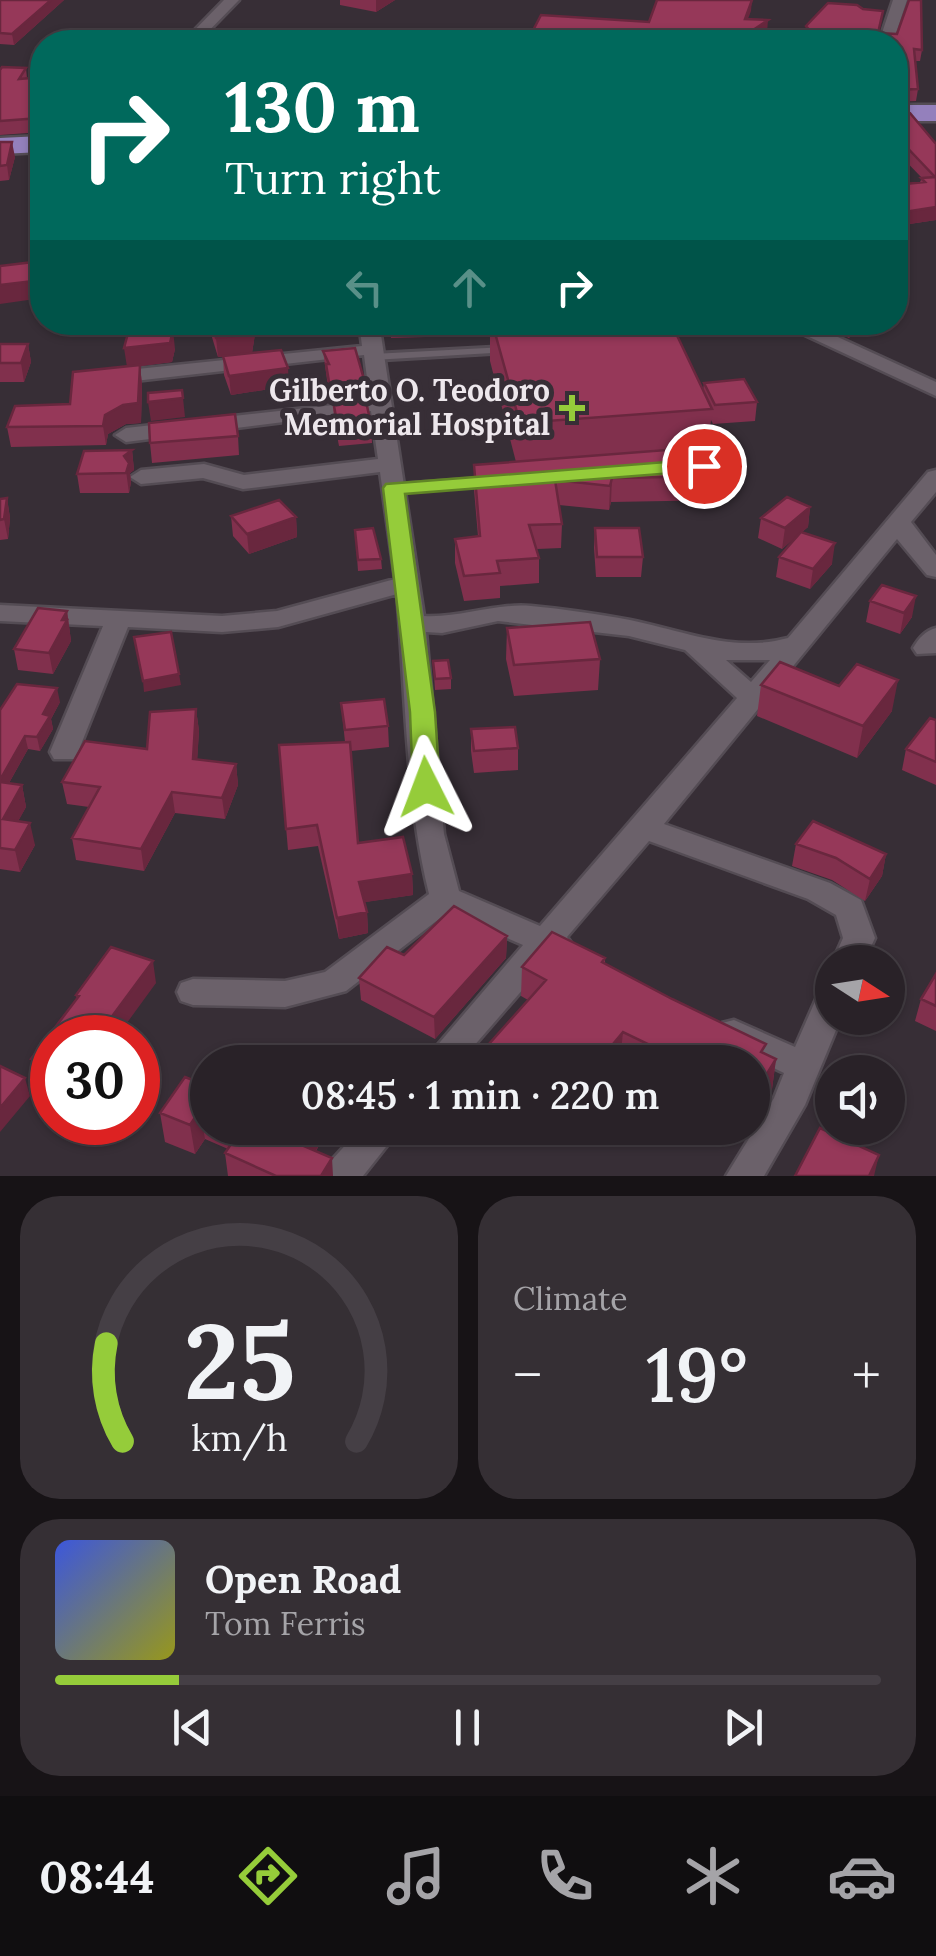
<!DOCTYPE html>
<meta charset="utf-8">
<style>
:root{--surface:#292228;--page:#352f34;--text:#f1f3f6;--muted:#a5a4a8;--line:#453f45;--accent:#95cc3a}
body{margin:0;font-family:Lora,serif;background:var(--page);color:var(--text);height:100vh;display:flex;flex-direction:column;font-size:38px;white-space:nowrap}
*{box-sizing:border-box;margin:0}
p{font-size:32px;color:var(--muted)}
.icon{flex:none;width:55px;height:55px;fill:none;stroke:currentColor;stroke-width:2;stroke-linecap:round;stroke-linejoin:round}
.map{position:relative;height:1176px;overflow:hidden}
.drawer{display:flex;flex-direction:column;gap:20px;padding:20px;background:#171316;flex:1}
.drawer>*{flex:none}
.banner{position:absolute;left:30px;top:30px;width:878px;height:305px;border-radius:40px;box-shadow:0 2px 8px #0004,0 0 0 2px var(--line);background:#00695c;color:#fff;overflow:hidden}
.needle{width:65px;rotate:102deg}
.fabs{position:absolute;left:815px;top:945px;display:grid;gap:20px}
.fabs a{display:grid;place-items:center;width:90px;height:90px;border-radius:50%;background:var(--surface);box-shadow:0 2px 8px #0004,0 0 0 2px var(--line);font-size:50px}
.speed{position:absolute;left:30px;top:1015px;display:flex;gap:20px;font-size:50px;font-weight:700;text-align:center}
.speed>*{display:grid;place-content:center;width:130px;height:130px;border-radius:50%;background:var(--surface);box-shadow:0 2px 8px #0004,0 0 0 2px var(--line);line-height:1}
.speed .limit{border:15px solid #d22;background:#fff;color:#111}
.pin{position:absolute;display:grid;place-items:center;width:85px;height:85px;color:#fff;margin:-42px;border:5px solid #fff;border-radius:50%;box-shadow:0 2px 10px #0007}
.me{position:absolute;width:110px;margin:-55px;rotate:357deg;stroke-linejoin:round;filter:drop-shadow(0 0 8px #0008)}
.turn{display:flex;align-items:center;gap:35px;height:210px;padding:0 30px;font-size:45px}
.turn .icon{width:130px;height:130px;stroke-width:2.5}
.turn b{display:block;font-size:70px;line-height:85px}
.lanes{display:flex;align-items:center;height:95px;padding:0 30px;background:#0003;justify-content:center;gap:50px;direction:ltr}
.lanes .off{opacity:.35}
.big{font-size:75px;font-weight:600;line-height:1.1}
.drawer .widget{flex:1;display:flex;flex-direction:column;justify-content:center;gap:15px;min-width:0;padding:0 35px;border-radius:40px;background:var(--page)}
.drawer .dial{align-items:center;gap:0}
.dial svg{height:260px;overflow:visible;fill:none;stroke:var(--line);stroke-width:7;stroke-linecap:round;text-anchor:middle}
.dial text{fill:var(--text);stroke:none}
.song{display:flex;align-items:center;gap:30px}
.cover{width:120px;height:120px;border-radius:15px;background:linear-gradient(135deg,hsl(230 70% 55%),hsl(60 70% 35%))}
.played{height:10px;border-radius:5px;background:linear-gradient(90deg,var(--accent) 15%,var(--line) 15%)}
.keys{display:flex;justify-content:space-around;direction:ltr}
.heat{display:flex;justify-content:space-between;align-items:center;font-size:55px;direction:ltr}
.drawer .tiles{flex:1;display:grid;gap:20px;grid-template-columns:1fr 1fr}
.widget:last-child{grid-column:span 2}
.trip{position:absolute;left:190px;top:1045px;width:580px;height:100px;border-radius:50px;background:var(--surface);box-shadow:0 2px 8px #0004,0 0 0 2px var(--line);font-weight:600;line-height:100px;text-align:center}
.tab-bar{display:flex;height:160px;justify-content:space-around;align-items:center;background:#100e10;color:var(--muted)}
.tab-bar .icon{width:70px;height:70px}
.tab-bar .on{color:var(--accent)}
.tab-bar b{font-size:45px;color:var(--text)}
.map>svg:first-child{display:block}
.lines{fill:none;stroke-linecap:round;stroke-linejoin:round}
.service-casing{stroke:#544c54;stroke-width:6}
.minor-casing{stroke:#544c54;stroke-width:5}
.trunk-casing{stroke:#544c54;stroke-width:5}
.service{fill:#6b616a;fill-rule:evenodd}
.minor{fill:#6b616a;fill-rule:evenodd}
.trunk{fill:#9480bc;fill-rule:evenodd}
.wall{fill:#81304d}
.shaded-wall{fill:#69273e}
.building{fill:#963859;stroke:#69273e;stroke-width:2.5}
.route{fill:#95cc3a;stroke:#618526;stroke-width:2.5}
.poi-dot{fill:#95cc3a;stroke:#372e36;stroke-width:4}
.labels{text-anchor:middle;stroke-width:10;stroke-linejoin:round;paint-order:stroke}
.poi-label{font-size:30px;font-weight:bold;fill:#ede7ec;stroke:#372e36;text-anchor:end}
</style>
<div class="map">
<svg width="936" height="1176" viewBox="0 0 936 1176">
<rect width="100%" height="100%" fill="#372e36"/>
<g class="lines">
<!-- service casing -->
<g class="service-casing">
<path id="service" d="M505,347L509,348V352L373,360L368,357L373,354Z
M491,478L497,481L495,483L393,491L387,488L393,485Z"/>
</g>
<!-- minor casing -->
<g class="minor-casing">
<path id="minor" d="M224,0H239L198,42H183Z
M893,0H907L893,42H879Z
M359,322H379L424,616C461,618 494,603 531,606C563,609 598,614 630,620C684,631 733,653 788,638L928,472L936,470V492L911,522L936,555V577L927,575L897,539L664,824L830,883L861,900L875,938L864,962L832,963L843,938L836,915L808,899L649,841L567,937L574,947L569,956L551,957L460,1062H423L523,945L448,912L346,991L285,1007L193,1005L181,1001L177,992L181,983L193,979L285,981L325,972L429,894C405,797 406,693 397,594L278,627L222,632L128,627L78,752L74,759H54L50,752L103,626L0,621V605L222,616L277,611L395,579L380,472L243,489L203,478L141,484L130,477L141,470L204,464L244,475L378,459L371,411L126,442L115,435L126,428L370,401L364,355L108,384L97,378L108,372L362,346ZM498,621L629,636L685,650L737,698L540,926L459,891L444,834L426,632L442,633ZM726,660H770L751,682Z
M777,322H805L936,382V396Z
M936,628V653L917,654L913,648C919,638 925,631 936,628Z
M832,986V1018H841L805,1105L764,1176H726L774,1098L784,1073L722,1043L717,1033L722,1023L734,1020L795,1047L820,990Z
M361,1128H401L363,1176H326L330,1162Z"/>
</g>
<!-- trunk casing -->
<g class="trunk-casing">
<path id="trunk" d="M895,105H936V121H895Z
M42,136V152L0,154V138Z"/>
</g>
<!-- service -->
<use href="#service" class="service"/>
<!-- minor -->
<use href="#minor" class="minor"/>
<!-- trunk -->
<use href="#trunk" class="trunk"/>
</g>
<!-- wall -->
<path class="wall" d="M0,0H64L14,45L0,44Z
M340,0H395L376,12L340,5Z
M863,9L883,11L879,33L922,50L920,61H915L918,89L916,101L895,102V42H809L805,37L806,26Z
M26,68L27,78L42,77V132L0,135V70Z
M895,109L936,144V220L896,226L895,225V185L920,182L922,178L895,150Z
M0,142L15,157L9,180L0,181Z
M131,322H144L145,331L175,349L172,362L140,366L142,384L141,423L126,424L108,434L106,445L11,447L7,427L70,404L127,367Z
M209,322H254L255,334L252,353L218,357L211,334Z
M390,322H426V337L391,338Z
M490,322H639L642,330L703,390L704,383L757,402L755,421L713,424L711,420L708,447L726,476L723,500L611,502L609,510L559,505L562,524L561,548L537,549L539,558V583L500,586V598L464,601L455,563V539L478,536L474,490V465L516,462L490,361Z
M821,322H865L849,338L821,325Z
M0,344H28L31,362L24,382H0Z
M323,351L366,397L330,401Z
M223,356L289,386L231,395L224,375Z
M333,401L371,424L372,443L339,446L334,420Z
M238,436L239,455L152,463L150,443Z
M132,450L134,470L130,473L131,482L129,493H80L77,474Z
M7,498L10,518L8,539L0,540V499Z
M810,507L808,527L802,532L832,564L810,589L776,577L779,557L798,535L782,549L758,538L761,518Z
M231,516L296,517L297,537L249,554L233,536Z
M595,528L643,557L641,577H596L594,548Z
M355,530L381,559L382,569L358,571Z
M870,601L912,617L900,634L866,622Z
M67,611L71,641L53,674L18,670L14,649Z
M507,628L600,659L598,690L514,696L506,659Z
M433,661L451,678V689L435,690Z
M761,685L892,711L857,758L757,716Z
M60,702L51,719L53,729L40,751L28,749L9,783L22,785L26,807L18,821L35,845L20,872L0,869V710Z
M341,703L388,726L389,747L351,751L358,843L412,874L413,895L364,902L367,912L368,933L339,939L318,846L288,850L279,745L345,742Z
M196,709L199,731L197,760L236,764L238,785L225,819L175,813L144,871L76,860L72,838L89,807L67,804L62,782L147,749Z
M936,720V785L902,770L906,749Z
M471,729L518,748V770L474,773L471,751Z
M796,844L886,854L882,876L865,901L832,880L792,866Z
M507,936L506,958L435,1039L361,1000L359,978L404,955Z
M605,958V964L776,1059L772,1089L752,1120V1062H481V1053L528,1000L521,996L522,967Z
M936,974V1031L915,1021L921,999Z
M156,983L52,1038V1087L36,1081L31,1059L77,999L76,995Z
M832,1084V1121L818,1115L821,1103Z
M208,1086V1128H320L321,1142L316,1151L333,1176H228L225,1153L228,1149L205,1139L195,1154L165,1142L160,1113Z
M537,1128H567L556,1140Z"/>
<!-- shaded-wall -->
<path class="shaded-wall" d="M51,0H64L14,45L12,34Z
M376,0H395L376,12Z
M752,0L751,11L743,32L745,19Z
M768,20L767,33L753,42H735Z
M12,142L15,157L9,180L7,165Z
M936,207V220L896,226L898,213Z
M42,280V298L0,304V285Z
M142,322H144L145,332L173,330L175,349L172,362L140,366L142,384L141,423L126,424L108,434L106,445L103,426L105,415L127,367L124,348L142,331Z
M252,322H254L255,334L252,353L218,357L216,338Z
M851,322H865L849,338Z
M28,344L31,362L24,382L21,363Z
M288,368L289,386L231,395L229,376Z
M365,383L366,397L330,401V388Z
M183,398L185,417L151,421L148,402Z
M132,450L134,470L130,473L131,482L129,493L124,456Z
M612,478L611,502L609,510L610,486Z
M7,498L10,518L8,539L4,519Z
M810,507L808,527L782,549L785,528Z
M296,517L297,537L249,554L247,534Z
M835,543L832,564L810,589L813,569Z
M916,596L912,617L900,634L904,613Z
M67,611L71,641L53,674L49,653Z
M179,674L181,685L144,692L143,681Z
M898,680L892,711L857,758L863,726Z
M57,688L60,702L51,719L53,729L40,751L37,737L43,714Z
M196,709L199,731L196,781L193,759Z
M25,736L28,749L0,799V780Z
M236,764L238,785L225,819L222,798Z
M22,785L26,807L8,840L3,819Z
M172,792L175,813L144,871L141,849Z
M30,823L35,845L20,872L15,850Z
M886,854L882,876L865,901L870,879Z
M412,874L413,895L360,903L359,882Z
M367,912L368,933L339,939L337,918Z
M507,936L506,958L435,1039L434,1017Z
M153,961L156,983L116,1038H96Z
M623,1032L620,1062H598Z
M776,1059L772,1089L752,1120L753,1096Z
M25,1078L30,1096L0,1132V1108Z
M200,1110L205,1139L195,1154L190,1125Z
M310,1128H320L321,1142L302,1173L299,1144Z
M557,1128H567L556,1140Z
M879,1155L874,1176H869Z
M332,1158L333,1176H321Z"/>
<!-- building -->
<path class="building" d="M0,0H51L12,34L0,33Z
M657,0H752L745,19L768,20L735,42H527L541,15L649,22Z
M909,0H921L922,50L914,49L918,89L895,90V42H819L806,26L828,3L857,5L863,9L883,11L878,33L897,34Z
M413,40L436,42H411Z
M2,67L26,68L19,79L42,77L40,118L0,121V70Z
M895,109L910,113L936,144V207L898,213L895,210V185L925,182L921,178L935,177L897,137H895Z
M0,142H12L7,165L0,166Z
M42,261V280L0,285V266Z
M131,322H142V331L173,330L170,343L124,348Z
M211,322H252L250,334L216,338Z
M492,322H639L642,330L673,327L712,409L520,423Z
M0,344H28L21,363H0Z
M355,348L365,383L330,388L326,364H329L323,351Z
M281,350L288,368L229,376L223,356Z
M140,365L138,403L123,405L105,415L103,426L7,427L15,406L70,404L73,372Z
M744,379L757,402L715,405L704,383Z
M182,390L183,398L148,402V393Z
M365,397L371,424L338,427L333,401Z
M235,414L238,436L150,443L149,423Z
M718,446L726,476L612,478L610,486L555,480L562,524L529,525L539,558L497,561L500,573L464,576L455,539L480,536L474,465Z
M132,450L124,456L129,463L126,473L77,474L84,451Z
M787,497L810,507L785,528L761,518Z
M7,498L4,519L0,520V499Z
M279,500L296,517L247,534L231,516Z
M373,528L381,559L358,560L355,530Z
M595,528H639L643,557H597Z
M801,532L835,543L813,569L779,557Z
M882,585L916,596L904,613L870,601Z
M38,608L67,611L62,620H67L49,653L14,649Z
M590,622L600,659L514,665L507,628Z
M171,632L179,674L143,681L134,637Z
M448,660L451,678L435,679L433,661Z
M780,662L839,686L857,664L898,680L863,726L761,685Z
M17,684L57,688L43,714L50,716L37,737L25,736L0,780V710Z
M384,699L388,726L345,730L341,703Z
M196,709L193,759L236,764L222,798L172,792L141,849L72,838L100,787L62,782L85,741L147,749L150,712Z
M930,718L936,720V762L906,749Z
M515,727L518,748L474,751L471,729Z
M350,742L358,843L403,837L412,874L359,882L367,912L337,918L317,825L286,829L279,745Z
M0,782L22,785L3,819L30,823L15,850L0,848Z
M813,821L886,854L870,879L836,858L796,844Z
M454,906L507,936L434,1017L359,978L387,947L404,955Z
M552,932L605,958L602,962L672,999L766,1044L761,1052L776,1059L753,1096L752,1062H685L623,1032L598,1062H497L481,1053L546,980L522,967Z
M111,947L153,961L96,1038H52V1067L31,1059L79,996L76,995Z
M936,974V1006L921,999Z
M0,1066L25,1078L0,1108Z
M185,1077L208,1086V1113L200,1110L190,1125L160,1113Z
M831,1084H832V1109L821,1103Z
M242,1128H310L299,1144L332,1158L321,1176H276L225,1153Z
M820,1128L879,1155L869,1176H795Z"/>
<!-- route -->
<path class="route" d="M704,459L714,466L711,470L405,494L435,712L440,787L436,793H417L413,787L410,712L383,488L386,484Z"/>
<!-- markers -->
<path class="poi-dot" d="M567 393h10v10h10v10h-10v10h-10v-10h-10v-10h10z"/>
<g class="labels">
<!-- poi labels -->
<g class="poi-label">
<text x="550" y="401">Gilberto O. Teodoro<tspan x="550" dy="34">Memorial Hospital</tspan></text>
</g>
</g>
</svg>
<div class="fabs">
<a><svg class="needle" viewBox="-14 -14 28 28"><path d="M0-13l5 13h-10z" fill="#e53935"/><path d="M0 13l5-13h-10z" fill="#a5a4a8"/></svg></a>
<a><svg class="icon" aria-label="sound" viewBox="0 0 24 24"><path d="M4 9h4l5-4v14l-5-4H4zM17 9q2 3 0 6"/></svg></a>
</div>
<div class="speed"><div class="limit">30</div></div>
<div class="pin" style="left:704px;top:466px;background:#d93025"><svg class="icon" aria-label="arrive" viewBox="0 0 24 24"><path d="M6 21V4h12l-3 4 3 4H6"/></svg></div>
<svg class="me" style="left:426px;top:787px" viewBox="-20 -20 40 40"><path d="M0-17L14 15 0 8-14 15z" fill="#95cc3a" stroke="#fff" stroke-width="4"/></svg>
<div class="trip">08:45 · 1 min · 220 m</div>
<div class="banner">
<div class="turn"><svg class="icon" aria-label="right" viewBox="0 0 24 24"><path d="M7 20v-9h11M14 6l5 5-5 5"/></svg><div><b>130 m</b>Turn right</div></div>
<div class="lanes"><svg class="icon off" aria-label="left" viewBox="0 0 24 24"><path d="M17 20v-9H6M10 6l-5 5 5 5"/></svg><svg class="icon off" aria-label="ahead" viewBox="0 0 24 24"><path d="M12 20V5M6 11l6-6 6 6"/></svg><svg class="icon" aria-label="right" viewBox="0 0 24 24"><path d="M7 20v-9h11M14 6l5 5-5 5"/></svg></div>
</div>
</div>
<section class="drawer">
<div class="tiles">
<div class="widget dial"><svg viewBox="0 0 100 80">
<path d="M14 69A42 42 0 1 1 86 69"/>
<path d="M14 69A42 42 0 0 1 9 39" stroke="#95cc3a"/>
<text x="50" y="56" font-size="32" font-weight="700">25</text>
<text x="50" y="72" font-size="11">km/h</text>
</svg></div>
<div class="widget"><p>Climate</p>
<div class="heat"><a>−</a><b class="big">19°</b><a>+</a></div>
</div>
<div class="widget">
<div class="song"><i class="cover"></i><div><b>Open Road</b><p>Tom Ferris</p></div></div>
<div class="played"></div>
<div class="keys"><svg class="icon" aria-label="previous" viewBox="0 0 24 24"><path d="M18 5L8 12l10 7zM5 5v14"/></svg><svg class="icon" aria-label="pause" viewBox="0 0 24 24"><path d="M8 5v14M16 5v14"/></svg><svg class="icon" aria-label="next" viewBox="0 0 24 24"><path d="M6 5l10 7-10 7zM19 5v14"/></svg></div>
</div>
</div>
</section>
<nav class="tab-bar">
<b>08:44</b>
<svg class="icon on" aria-label="directions" viewBox="0 0 24 24"><path d="M12 3l9 9-9 9-9-9zM9 14v-3h6M13 9l2 2-2 2"/></svg>
<svg class="icon" aria-label="music" viewBox="0 0 24 24"><path d="M9 18V5l10-2v13"/><circle cx="6" cy="18" r="3"/><circle cx="16" cy="16" r="3"/></svg>
<svg class="icon" aria-label="phone" viewBox="0 0 24 24"><path d="M5 4h4l2 5-3 2q2 4 5 5l2-3 5 2v4C11 20 4 13 5 4z"/></svg>
<svg class="icon" aria-label="climate" viewBox="0 0 24 24"><path d="M12 3v18M4 7l16 10M4 17L20 7"/></svg>
<svg class="icon" aria-label="car" viewBox="0 0 24 24"><path d="M5 17H2v-5l4-1 3-4h7l3 4 3 1v5h-3M9 17h6M6 11h13"/><circle cx="7" cy="17" r="2"/><circle cx="17" cy="17" r="2"/></svg>
</nav>
